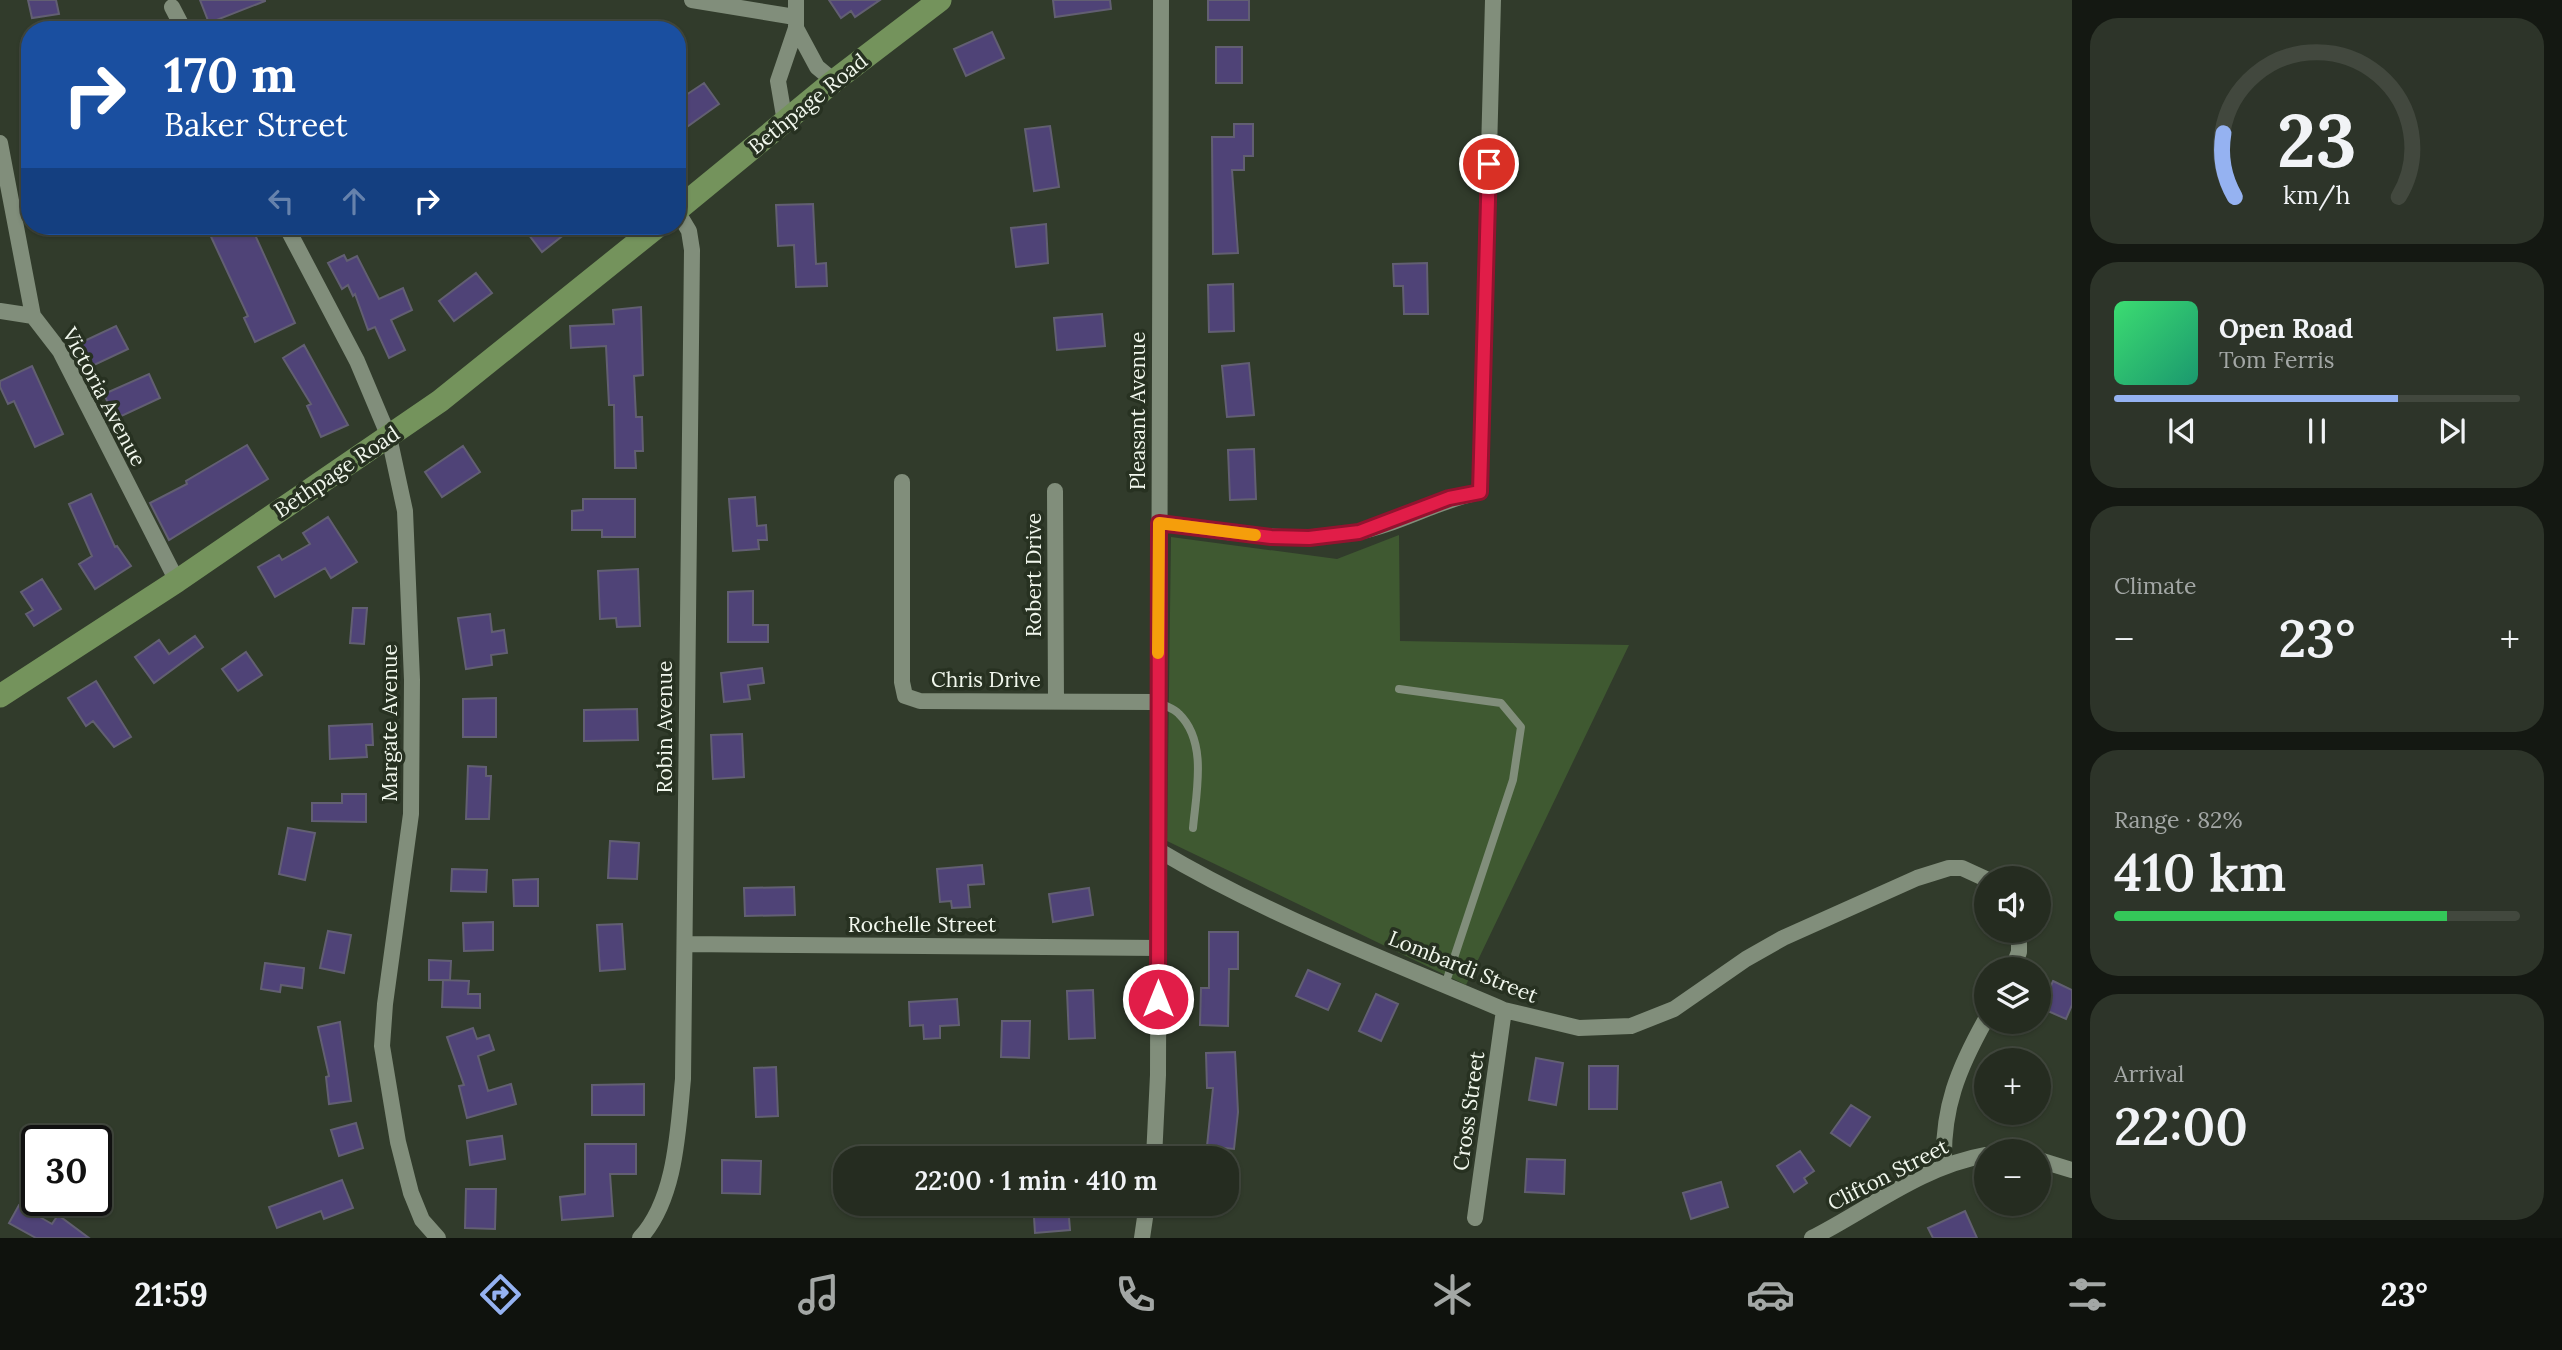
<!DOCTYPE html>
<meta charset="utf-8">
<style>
:root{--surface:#252c20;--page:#2d3429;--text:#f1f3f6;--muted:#a3a7a5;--line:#42483e;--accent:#95b2f1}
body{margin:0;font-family:Lora,serif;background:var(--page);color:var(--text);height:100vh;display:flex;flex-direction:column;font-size:26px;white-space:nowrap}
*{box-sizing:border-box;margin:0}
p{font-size:23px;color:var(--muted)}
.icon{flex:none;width:38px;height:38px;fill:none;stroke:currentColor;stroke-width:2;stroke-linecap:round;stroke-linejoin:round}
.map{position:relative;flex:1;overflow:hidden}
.details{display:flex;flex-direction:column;gap:18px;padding:18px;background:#141812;width:490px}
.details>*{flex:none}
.hud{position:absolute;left:21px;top:21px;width:665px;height:214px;border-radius:28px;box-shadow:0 2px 5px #0004,0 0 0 2px var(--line);background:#1a4fa0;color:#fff;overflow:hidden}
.fabs{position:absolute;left:1974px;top:866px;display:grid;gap:14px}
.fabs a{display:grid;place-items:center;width:77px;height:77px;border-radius:50%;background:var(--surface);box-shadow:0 2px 5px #0004,0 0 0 2px var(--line);font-size:35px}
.speed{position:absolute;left:21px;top:1125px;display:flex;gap:14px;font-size:35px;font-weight:700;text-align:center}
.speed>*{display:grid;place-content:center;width:91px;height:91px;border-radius:50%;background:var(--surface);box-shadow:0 2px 5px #0004,0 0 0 2px var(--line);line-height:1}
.speed .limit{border:4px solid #111;border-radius:10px;background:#fff;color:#111}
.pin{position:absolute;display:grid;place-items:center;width:60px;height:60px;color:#fff;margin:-30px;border:4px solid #fff;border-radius:50%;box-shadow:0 2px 7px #0007}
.me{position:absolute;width:77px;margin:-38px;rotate:0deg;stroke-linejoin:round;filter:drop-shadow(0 0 5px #0008)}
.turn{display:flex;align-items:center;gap:24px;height:147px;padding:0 28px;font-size:32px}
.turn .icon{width:91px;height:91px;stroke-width:2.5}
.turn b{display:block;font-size:49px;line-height:60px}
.lanes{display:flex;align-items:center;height:66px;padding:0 28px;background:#0003;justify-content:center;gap:35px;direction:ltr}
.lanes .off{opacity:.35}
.big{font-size:52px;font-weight:600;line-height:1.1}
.details .card{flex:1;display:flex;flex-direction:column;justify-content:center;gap:10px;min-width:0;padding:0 24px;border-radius:28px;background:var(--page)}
.details .dial{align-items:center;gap:0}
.dial svg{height:182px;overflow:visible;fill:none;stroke:var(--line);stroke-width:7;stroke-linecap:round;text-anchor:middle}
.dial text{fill:var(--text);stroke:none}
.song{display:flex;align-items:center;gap:21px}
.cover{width:84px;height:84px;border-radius:10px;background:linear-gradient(135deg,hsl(140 70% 55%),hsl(160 70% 35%))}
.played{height:7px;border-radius:4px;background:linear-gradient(90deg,var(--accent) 70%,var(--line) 70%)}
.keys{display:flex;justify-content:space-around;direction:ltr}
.heat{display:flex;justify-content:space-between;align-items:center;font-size:38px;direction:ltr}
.charge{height:10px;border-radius:5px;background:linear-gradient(90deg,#34c759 82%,var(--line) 0)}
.trip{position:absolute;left:833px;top:1146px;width:406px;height:70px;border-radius:28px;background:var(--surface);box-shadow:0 2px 5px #0004,0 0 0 2px var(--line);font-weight:600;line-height:70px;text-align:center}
.tab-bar{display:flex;height:112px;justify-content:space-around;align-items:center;background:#0f120d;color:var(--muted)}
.tab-bar .icon{width:49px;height:49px}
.tab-bar .selected{color:var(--accent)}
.tab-bar b{font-size:32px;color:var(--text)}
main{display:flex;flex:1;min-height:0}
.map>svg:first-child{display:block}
.pitch{fill:#3f5931}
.building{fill:#4f4377;stroke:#625f72;stroke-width:2}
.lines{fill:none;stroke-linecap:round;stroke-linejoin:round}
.lane{stroke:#818e7b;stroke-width:8}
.street{stroke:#818e7b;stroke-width:16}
.secondary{stroke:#74935c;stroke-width:23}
.route-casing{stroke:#92132f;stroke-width:18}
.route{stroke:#e11d48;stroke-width:12}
.slow{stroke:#f59e0b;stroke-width:12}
.labels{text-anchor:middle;stroke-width:7;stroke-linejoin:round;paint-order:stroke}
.street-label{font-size:21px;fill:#f1f7ed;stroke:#273121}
</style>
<main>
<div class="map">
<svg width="2072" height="1238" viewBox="0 0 2072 1238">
<rect width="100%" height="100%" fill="#313b2b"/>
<!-- pitch -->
<path class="pitch" d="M1399,535L1400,641L1629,645L1466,985L1167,841L1171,537L1337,559Z"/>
<!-- building -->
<path class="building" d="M28,0H56L59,14L32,18Z
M200,0H265V1L209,23Z
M829,0H880L855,17L851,11L841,18Z
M1053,0H1110L1111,9L1055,17Z
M1208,0H1249V20H1208Z
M992,32L1004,58L966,76L954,49Z
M1216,47H1242V83H1216Z
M704,83L719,104L677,134V101Z
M1234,124H1253V156H1244V170H1232L1238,253L1213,254L1212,137H1234Z
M1050,126L1059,187L1034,191L1025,129Z
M813,204L816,264L826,263L827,286L796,287L794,245L778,246L776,205Z
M1046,224L1048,263L1016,267L1011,228Z
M206,226H251L295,323L255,342L244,318L248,316Z
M522,226H575L542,252Z
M344,255L347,261L357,256L379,299L403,288L412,310L391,320L405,350L389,358L375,327L368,330L355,294L353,296L348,285L342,289L328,263Z
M1427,263L1428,314H1404L1403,286H1394L1393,264Z
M476,273L492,293L454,321L439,301Z
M1233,284L1234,331L1209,332L1208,285Z
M641,307L643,375L634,376L636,417H642L643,451H635L636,468H615L614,405H609L606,346L571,348L570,326L614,324L613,310Z
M1102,314L1105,346L1057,350L1054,318Z
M116,326L128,349L92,366L80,343Z
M304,345L348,425L321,437L307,406L311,404L283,358Z
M1249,363L1254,415L1227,417L1222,366Z
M32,366L63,434L35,447L14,401L8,404L0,387V381Z
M149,374L160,398L115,419L104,394Z
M247,445L268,479L169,540L150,503L187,484L186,481Z
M463,446L480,472L442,497L425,472Z
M1254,449L1256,499L1230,500L1228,450Z
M91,494L115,547L117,546L131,566L95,589L79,564L92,556L69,504Z
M755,497L757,526L766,525L767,540H758L759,549L733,551L729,499Z
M583,499H635V537H602V530H572V511L583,510Z
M328,517L357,562L331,578L325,568L275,597L258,567L279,555L282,560L310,544L303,533Z
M638,569L640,626L617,627L616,618L600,619L598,571Z
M42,579L61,609L34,626L26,614L33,610L21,592Z
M753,591V625H768V642H728V592Z
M353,608H367L364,644L350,643Z
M490,614L492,632L504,630L507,653L491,655L492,665L466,669L458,618Z
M195,636L203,647L154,683L135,657L159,640L169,654Z
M246,652L262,675L238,691L222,669Z
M762,668L764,683L748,685L750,699L724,702L721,673Z
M96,681L131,737L114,747L93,721L86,726L68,698Z
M496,698V737H463V699Z
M637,709L638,740L584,741V710Z
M372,724L373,745H366L367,757L330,759L329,726Z
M742,734L744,777L713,779L711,735Z
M468,766L486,767V776H491L489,819H466Z
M342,794H366V822L312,821V803H342Z
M288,828L315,833L305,880L279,874Z
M610,841L639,843L637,879L608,878Z
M982,865L984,884L968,885L970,907L952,908L951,901L940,902L937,869Z
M452,869L487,870L486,892L451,891Z
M538,879V906H514L513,880Z
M794,887L795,915L745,916L744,888Z
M1089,888L1093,915L1053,922L1049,894Z
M493,922V950L464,951L463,923Z
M622,924L625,969L600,971L597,925Z
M328,931L351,935L344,973L320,968Z
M1209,932H1238V969H1229L1228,1026L1200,1025L1201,988H1209Z
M429,960L451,961L450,980H429Z
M265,963L304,968L302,988L281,985L280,992L261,989Z
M1308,970L1340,984L1328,1010L1296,996Z
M443,980L469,981L468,994H480V1008L442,1007Z
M2053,981L2072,990V1005L2066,1019L2041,1008Z
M1093,990L1095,1038L1069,1039L1067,991Z
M1376,994L1398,1004L1381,1041L1359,1031Z
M957,999L959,1025L940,1026V1038L924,1039L923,1025L910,1026L909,1002Z
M1002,1021H1030L1029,1058L1001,1057Z
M340,1022L351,1101L329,1104L326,1077L329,1076L318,1027Z
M473,1028L477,1039L489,1035L494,1050L478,1056L488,1091L511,1084L516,1104L467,1118L459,1086L464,1085L447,1037Z
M1235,1052L1238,1112L1234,1149L1207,1146L1213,1088H1207L1206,1053Z
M1536,1058L1563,1063L1556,1105L1529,1100Z
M1589,1066H1618L1617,1109H1589Z
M776,1067L778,1116L756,1117L754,1068Z
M644,1084V1115H592V1085Z
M1851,1105L1870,1117L1850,1146L1831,1133Z
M356,1123L363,1148L339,1156L331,1130Z
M502,1136L505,1159L470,1165L467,1141Z
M585,1144H636V1174H610L613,1216L562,1220L560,1197L585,1194Z
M1800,1151L1814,1171L1804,1178L1807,1183L1794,1192L1777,1166Z
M1527,1159L1565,1160L1564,1194L1525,1192Z
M722,1160L761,1161L760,1194L722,1193Z
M342,1180L353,1208L324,1219L321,1211L277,1228L269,1207Z
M1721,1182L1728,1207L1691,1219L1683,1193Z
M466,1189H496L495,1229L465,1228Z
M19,1205L52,1224L58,1215L89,1238H36L9,1223Z
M1068,1205L1070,1230L1035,1233L1034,1217L1043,1216L1042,1207Z
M1965,1211L1977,1238H1933L1928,1228Z"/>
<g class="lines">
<!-- lane -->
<path class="lane" d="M1399,689L1501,703L1521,727L1513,780L1445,985
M1160,703C1165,706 1175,709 1179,714C1208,742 1196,793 1193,828"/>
<!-- street -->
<path class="street" d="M692,0L795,17
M172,7L184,30
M796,28L817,67L834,81
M785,122L778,81L796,28V0
M0,143L33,316L60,351L177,581
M286,226L357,361L389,437L405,511L412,680L411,814L385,1004L382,1046L398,1142L411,1193L422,1220L438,1238
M0,311L33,316
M902,482V682L905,696L920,701L1157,702
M1055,491L1056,701
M1159,523C1224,531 1291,545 1357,532C1397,525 1436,501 1480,492L1493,0
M1158,850C1267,915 1387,960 1504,1010L1579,1028L1631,1026L1674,1009L1746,959L1783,938L1917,878L1949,868H1962L1986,879
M685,944L1158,948
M2012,970L2019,952V931
M1154,1158L1158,1075L1161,0
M2039,1160L2072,1170
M1944,1166C1942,1108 1958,1069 1986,1019
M1475,1218L1504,1010
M640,1238C676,1199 678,1130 683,1079L692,250L689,231L677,211
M1142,1238L1147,1204
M1812,1238C1869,1209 1922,1166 1986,1155"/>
<!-- secondary -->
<path class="secondary" d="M677,210L834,81L940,0
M0,696L177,581L440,401L658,226"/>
</g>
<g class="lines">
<!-- route casing -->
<g class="route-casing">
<path id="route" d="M1158,999L1159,523L1271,537L1309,538L1359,532L1449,498L1480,492L1489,164"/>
</g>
<!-- route -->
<use href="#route" class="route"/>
<!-- slow -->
<path class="slow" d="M1158,653L1159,523L1255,535"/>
</g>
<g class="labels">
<!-- street labels -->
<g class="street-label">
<text transform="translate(808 104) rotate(-39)" y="7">Bethpage Road</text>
<text transform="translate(104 397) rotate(62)" y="7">Victoria Avenue</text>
<text transform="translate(1138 411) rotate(-90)" y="7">Pleasant Avenue</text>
<text transform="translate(337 472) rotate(-34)" y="7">Bethpage Road</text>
<text transform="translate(1034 575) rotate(-90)" y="7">Robert Drive</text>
<text x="986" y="687">Chris Drive</text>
<text transform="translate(390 723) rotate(-90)" y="7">Margate Avenue</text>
<text transform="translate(665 727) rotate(-90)" y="7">Robin Avenue</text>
<text x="922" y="932">Rochelle Street</text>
<text transform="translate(1463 967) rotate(22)" y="7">Lombardi Street</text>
<text transform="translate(1469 1111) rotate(-82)" y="7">Cross Street</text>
<text transform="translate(1888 1175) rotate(-27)" y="7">Clifton Street</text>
</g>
</g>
</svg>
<div class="fabs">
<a><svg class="icon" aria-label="sound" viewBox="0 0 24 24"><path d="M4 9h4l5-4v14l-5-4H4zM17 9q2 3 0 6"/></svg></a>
<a><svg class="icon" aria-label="layers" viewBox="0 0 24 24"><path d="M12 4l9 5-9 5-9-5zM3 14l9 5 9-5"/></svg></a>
<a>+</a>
<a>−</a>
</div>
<div class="speed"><div class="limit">30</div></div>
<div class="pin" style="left:1489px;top:164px;background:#d93025"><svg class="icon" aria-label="arrive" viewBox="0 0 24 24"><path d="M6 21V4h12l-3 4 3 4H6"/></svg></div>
<svg class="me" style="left:1158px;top:999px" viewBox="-20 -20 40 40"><circle r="17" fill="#e11d48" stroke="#fff" stroke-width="3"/><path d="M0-11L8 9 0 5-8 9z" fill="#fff"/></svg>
<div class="trip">22:00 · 1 min · 410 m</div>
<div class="hud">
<div class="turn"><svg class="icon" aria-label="right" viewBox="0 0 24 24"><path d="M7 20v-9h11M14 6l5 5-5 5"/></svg><div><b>170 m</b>Baker Street</div></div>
<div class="lanes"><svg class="icon off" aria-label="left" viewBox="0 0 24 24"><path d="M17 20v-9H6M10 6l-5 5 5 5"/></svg><svg class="icon off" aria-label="ahead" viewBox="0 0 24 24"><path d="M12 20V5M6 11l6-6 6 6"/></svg><svg class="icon" aria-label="right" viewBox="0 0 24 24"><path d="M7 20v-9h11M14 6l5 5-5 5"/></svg></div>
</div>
</div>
<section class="details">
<div class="card dial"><svg viewBox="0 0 100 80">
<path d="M14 69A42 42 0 1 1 86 69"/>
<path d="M14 69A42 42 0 0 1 9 41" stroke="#95b2f1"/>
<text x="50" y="56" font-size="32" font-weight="700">23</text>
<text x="50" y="72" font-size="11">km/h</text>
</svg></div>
<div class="card">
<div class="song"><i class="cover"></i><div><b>Open Road</b><p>Tom Ferris</p></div></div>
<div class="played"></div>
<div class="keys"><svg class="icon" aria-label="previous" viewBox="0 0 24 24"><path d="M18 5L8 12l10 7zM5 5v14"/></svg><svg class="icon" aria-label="pause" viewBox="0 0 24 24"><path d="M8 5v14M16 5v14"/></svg><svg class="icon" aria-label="next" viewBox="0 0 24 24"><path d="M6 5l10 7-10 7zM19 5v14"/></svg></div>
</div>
<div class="card"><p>Climate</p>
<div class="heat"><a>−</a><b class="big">23°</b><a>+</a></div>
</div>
<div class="card"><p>Range · 82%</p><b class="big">410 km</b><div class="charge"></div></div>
<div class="card"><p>Arrival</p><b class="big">22:00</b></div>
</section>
</main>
<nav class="tab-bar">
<b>21:59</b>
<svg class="icon selected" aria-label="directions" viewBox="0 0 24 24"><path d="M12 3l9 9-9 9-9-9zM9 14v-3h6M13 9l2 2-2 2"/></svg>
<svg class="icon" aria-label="music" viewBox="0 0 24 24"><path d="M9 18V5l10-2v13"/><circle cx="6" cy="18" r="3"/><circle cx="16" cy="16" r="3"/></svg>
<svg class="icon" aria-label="phone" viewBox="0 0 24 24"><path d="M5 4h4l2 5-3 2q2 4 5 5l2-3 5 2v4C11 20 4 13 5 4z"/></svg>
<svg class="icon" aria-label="climate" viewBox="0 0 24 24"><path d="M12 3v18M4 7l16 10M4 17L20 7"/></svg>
<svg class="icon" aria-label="car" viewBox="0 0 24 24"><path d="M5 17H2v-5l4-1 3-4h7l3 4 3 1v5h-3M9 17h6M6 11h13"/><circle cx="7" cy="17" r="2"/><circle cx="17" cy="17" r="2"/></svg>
<svg class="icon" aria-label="filters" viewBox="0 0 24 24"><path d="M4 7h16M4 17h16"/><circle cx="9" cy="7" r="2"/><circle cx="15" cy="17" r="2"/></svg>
<b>23°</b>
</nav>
